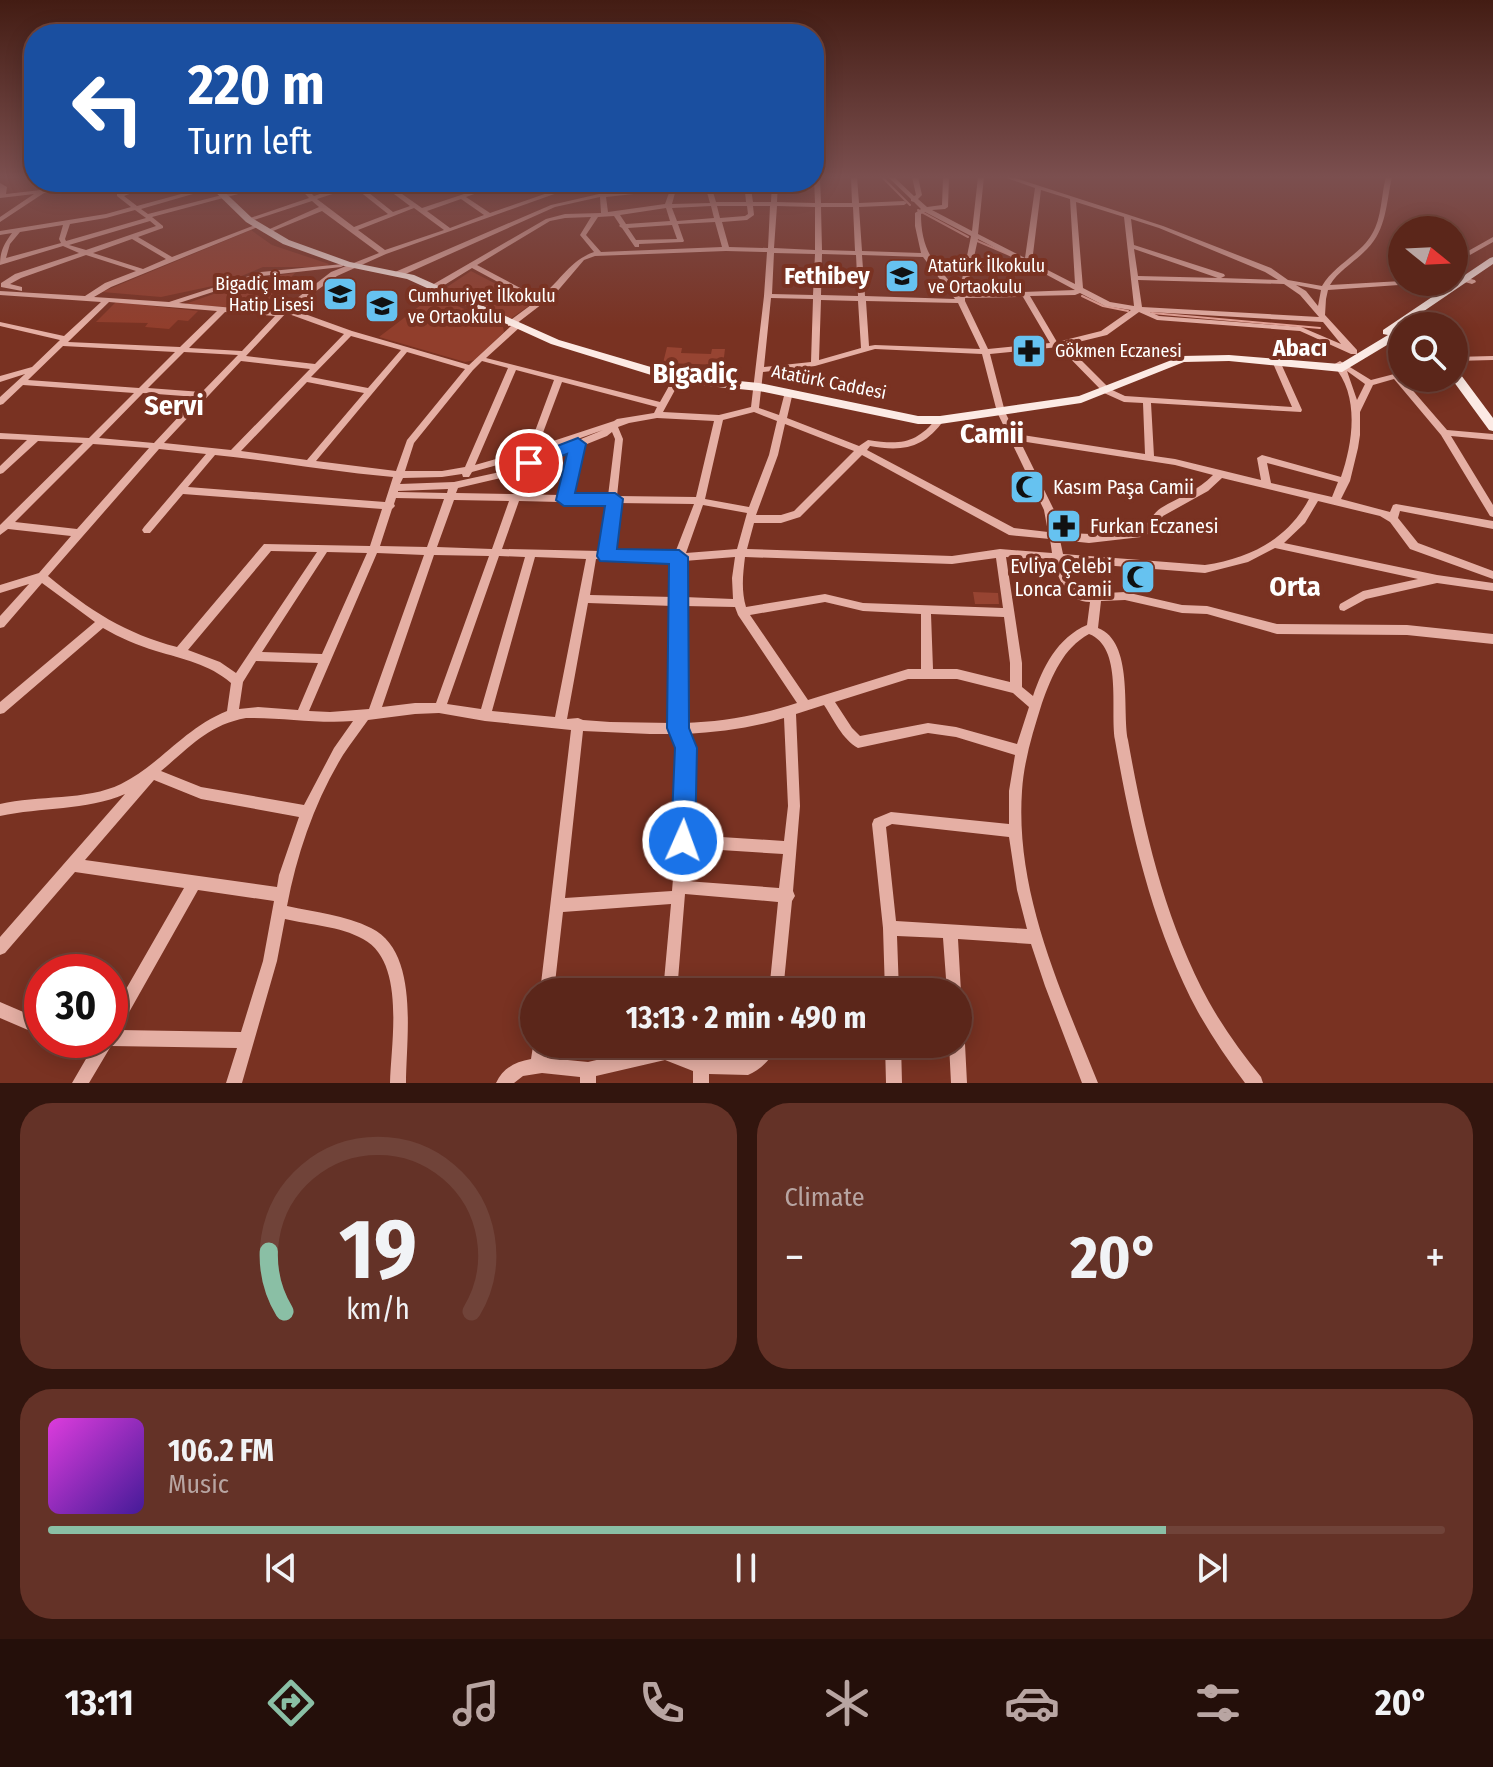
<!DOCTYPE html>
<meta charset="utf-8">
<style>
:root{--surface:#5b261a;--page:#643227;--text:#f1f3f6;--muted:#b8a5a2;--line:#704339;--accent:#8abfa5}
body{margin:0;font-family:"Fira Sans Condensed",sans-serif;background:var(--page);color:var(--text);height:100vh;display:flex;flex-direction:column;font-size:30px;white-space:nowrap}
*{box-sizing:border-box;margin:0}
p{font-size:26px;color:var(--muted)}
.icon{flex:none;width:44px;height:44px;fill:none;stroke:currentColor;stroke-width:2;stroke-linecap:round;stroke-linejoin:round}
.map{position:relative;height:1083px;overflow:hidden}
.drawer{display:flex;flex-direction:column;gap:20px;padding:20px;background:#32150e;flex:1}
.drawer>*{flex:none}
.banner{position:absolute;left:24px;top:24px;width:800px;height:168px;border-radius:32px;box-shadow:0 4px 20px #0003,0 0 0 2px var(--line);background:#1a4fa0;color:#fff;overflow:hidden}
.needle{width:52px;rotate:108deg}
.tools{position:absolute;left:1388px;top:216px;display:grid;gap:16px}
.tools a{display:grid;place-items:center;width:80px;height:80px;border-radius:50%;background:var(--surface);box-shadow:0 4px 20px #0003,0 0 0 2px var(--line);font-size:40px}
.speed{position:absolute;left:24px;top:954px;display:flex;gap:16px;font-size:40px;font-weight:700;text-align:center}
.speed>*{display:grid;place-content:center;width:104px;height:104px;border-radius:50%;background:var(--surface);box-shadow:0 4px 20px #0003,0 0 0 2px var(--line);line-height:1}
.speed .limit{border:12px solid #d22;background:#fff;color:#111}
.pin{position:absolute;display:grid;place-items:center;width:68px;height:68px;color:#fff;margin:-34px;border:4px solid #fff;border-radius:50%;box-shadow:0 2px 8px #0007}
.me{position:absolute;width:88px;margin:-44px;rotate:2deg;stroke-linejoin:round;filter:drop-shadow(0 0 6px #0008)}
.turn{display:flex;align-items:center;gap:28px;height:168px;padding:0 32px;font-size:36px}
.turn .icon{width:104px;height:104px;stroke-width:2.5}
.turn b{display:block;font-size:56px;line-height:68px}
.big{font-size:60px;font-weight:700;line-height:1.1}
.drawer .card{flex:1;display:flex;flex-direction:column;justify-content:center;gap:12px;min-width:0;padding:0 28px;border-radius:32px;background:var(--page)}
.drawer .dial{align-items:center;gap:0}
.dial svg{height:208px;overflow:visible;fill:none;stroke:var(--line);stroke-width:7;stroke-linecap:round;text-anchor:middle}
.dial text{fill:var(--text);stroke:none}
.song{display:flex;align-items:center;gap:24px}
.cover{width:96px;height:96px;border-radius:12px;background:linear-gradient(135deg,hsl(300 70% 55%),hsl(260 70% 35%))}
.played{height:8px;border-radius:4px;background:linear-gradient(90deg,var(--accent) 80%,var(--line) 80%)}
.keys{display:flex;justify-content:space-around;direction:ltr}
.heat{display:flex;justify-content:space-between;align-items:center;font-size:44px;direction:ltr}
.drawer .tiles{flex:1;display:grid;gap:20px;grid-template-columns:1fr 1fr}
.card:last-child{grid-column:span 2}
.trip{position:absolute;left:520px;top:978px;width:452px;height:80px;border-radius:40px;background:var(--surface);box-shadow:0 4px 20px #0003,0 0 0 2px var(--line);font-weight:700;line-height:80px;text-align:center}
.menu{display:flex;height:128px;justify-content:space-around;align-items:center;background:#240f0a;color:var(--muted)}
.menu .icon{width:56px;height:56px}
.menu .active{color:var(--accent)}
.menu b{font-size:36px;color:var(--text)}
.map>svg:first-child{display:block}
.green{fill:#913e2c}
.lines{fill:none;stroke-linecap:round;stroke-linejoin:round}
.stream{stroke:#e6a498;stroke-width:2}
.building{fill:#974432}
.minor{fill:#e5afa4;fill-rule:evenodd}
.major{fill:#fceae4;fill-rule:evenodd}
.route{fill:#1a73e8;stroke:#114b97;stroke-width:2}
.labels{text-anchor:middle;stroke-width:8;stroke-linejoin:round;paint-order:stroke}
.far-poi-label{font-size:18px;fill:#fff;stroke:#793222;text-anchor:start}
.far-street-label{font-size:18px;fill:#fff;stroke:#793222}
.poi-label{font-size:20px;fill:#fff;stroke:#793222;text-anchor:start}
.far-district-label{font-size:24px;font-weight:bold;fill:#fff;stroke:#793222}
.district-label{font-size:28px;font-weight:bold;fill:#fff;stroke:#793222}
</style>
<div class="map">
<svg width="1493" height="1083" viewBox="0 0 1493 1083">
<rect width="100%" height="100%" fill="#793222"/>
<!-- green -->
<path class="green" d="M251,230L272,245L329,264L326,267H263L222,284L161,297L102,292Z
M471,271L533,303L510,319L447,287Z
M295,273L265,304H258L252,309L185,304L259,278Z
M434,295L503,327L504,332L475,360L465,362L379,337Z
M116,302L198,311L188,321L178,320L169,329L145,327L148,323L96,322Z"/>
<g class="lines">
<!-- stream -->
<path class="stream" d="M882,177L910,205
M918,210L968,237
M975,240L1012,256
M1082,296L1103,306L1128,311
M1152,313L1320,328"/>
</g>
<!-- building -->
<path class="building" d="M667,347L682,348L681,353L711,354L712,349H725L723,365L663,363Z
M1123,570L1149,572L1154,585L1128,584Z
M973,592L998,593L999,604H975Z"/>
<g class="lines">
<!-- minor -->
<path class="minor" d="M814,177H820L821,203H852L851,177H857L859,203L904,201L907,203L904,205L859,207L862,251L921,253L915,226V213L921,209L914,202L911,201V199L888,177H894L914,196L916,195L912,177H918L922,195L918,199L927,207L942,205L943,177H949L948,207L945,209L932,210L972,231L978,177H984L978,234L1025,258L1035,188L1004,177H1012L1163,226L1271,268L1288,280L1322,286C1335,264 1360,255 1372,234C1382,218 1381,195 1386,177H1392C1386,203 1387,229 1367,249C1355,262 1339,270 1330,285L1402,281V282H1417L1413,284L1328,290L1326,299L1325,315L1357,350V354H1351L1300,331L1157,320L1139,312L1107,335L1066,345L1110,389L1125,396L1292,407L1272,361L1276,359H1279L1302,410L1301,412L1151,403L1154,456L1175,459L1261,480L1257,458L1262,455L1341,477C1353,442 1360,395 1333,365L1340,361L1371,380L1402,372V378L1447,430L1493,434V440L1451,436L1493,505V517L1490,516L1441,435L1394,379L1373,385L1360,412V435L1358,448L1350,481L1341,499L1390,512L1393,505L1396,504L1493,521V529L1400,511L1398,518L1418,543L1493,571V579L1410,549L1390,522L1380,516L1318,501L1305,523L1284,543L1437,575L1493,583V591L1437,583L1366,599L1344,611L1340,610L1339,607L1340,604L1363,591L1418,579L1275,548L1248,562L1205,573L1064,562L1067,575L1075,586L1087,594L1125,592L1182,605L1207,606L1277,624L1407,625L1493,634V644L1407,635L1277,634L1207,614L1182,613L1125,600L1101,601L1098,628C1134,642 1122,710 1128,740C1144,830 1165,921 1209,1002C1224,1029 1242,1053 1261,1077L1263,1083H1245C1228,1060 1212,1037 1198,1012C1153,928 1131,833 1115,740C1110,709 1123,647 1089,634C1063,648 1052,676 1042,703C1033,732 1024,760 1022,791C1015,893 1061,991 1098,1083H1082L1045,986L1031,944L958,939L961,992L958,998V992H947L943,938L897,936L899,992H885L883,928L872,824L874,819L891,812L1009,824V791L1015,755L956,737L928,733L858,748C842,739 834,720 824,705L796,714L800,806L793,891L795,896L792,901L783,992H769L778,902L685,894L677,992H663L671,904L563,912L554,992H540L571,730L485,721L439,713L415,714L368,720C360,731 351,743 343,755C315,801 297,853 287,906C315,912 345,915 371,928C420,952 406,1038 406,1083H390C391,1042 406,962 363,939C340,926 310,925 285,919L277,961L242,1083H226L237,1048L111,1046L89,1083H72L97,1040H110V1017L184,888L75,872L5,953L0,955V937L125,794C86,811 41,807 0,816V804C38,795 86,801 121,784C161,764 183,729 227,711L231,683C209,664 183,659 156,651C137,645 120,638 103,628L4,713L0,714V702L95,622L42,583L4,627L0,628V616L29,584L0,593V585L39,573L71,536L8,529L0,535V525L83,443L38,441L3,473L0,474V466L27,440L0,439V433L89,438L134,393L23,385L3,404L0,405V397L25,374L0,382V376L32,367L60,340L0,326V322L64,336L101,302L0,295V291L85,296L105,283L136,271L86,255L21,278L10,284L22,287V291L1,287V283L15,274L79,253L63,246L0,265C0,251 4,244 12,233L0,235V231L106,214L131,207L117,196V194L153,182H162L124,196L137,206L214,185L217,187L141,209L148,214L273,182H283L152,217L163,226V228L138,237L172,257L255,225L260,226L111,287L94,297L169,302L261,272L343,264V266L341,267L262,276L179,303L279,312L331,272L379,253L322,211L268,233L263,232L319,207L312,201L251,221H247V219L309,198L294,182H300L314,196L350,184L349,182H364L359,185L393,212L410,206L378,182H385L422,208L470,192L456,182H463L476,190L498,182H507L466,197L490,213L579,182H588L386,254L337,276L291,309L352,331L469,365L511,326H508V322L535,302L472,268L438,289H432V285L546,219L565,214L601,213L600,197L555,207L401,276H395V272L551,205L599,194L598,182H604L605,193L672,186L674,182H678L672,204L710,203L704,182H710L716,202H746L744,182H750L753,202H771L772,182H778L777,202L815,203ZM354,187L388,214L354,227L317,199ZM670,190L665,204L608,212L606,197ZM1041,190L1070,199L1075,284L1032,262ZM461,199L484,215L450,228L427,211ZM1076,202L1124,217L1134,306L1110,302L1083,288ZM711,206L714,218L677,221L672,208ZM717,206H747L748,214L745,216L720,218ZM753,206H770L768,248L729,247L722,222L747,220L754,215ZM777,206L815,207V250L774,248ZM821,207H853L855,251L822,250ZM414,208L444,230L385,250L358,230ZM666,208L670,221L626,224L620,215ZM135,210L146,218L66,241L65,239L70,224L106,218ZM925,212L971,236L965,266L938,267C925,251 921,234 921,214ZM614,216L620,225L619,226L622,228L635,247H639V244L683,242L684,241L678,224L715,222L722,247L601,252L586,235L598,217ZM591,217L580,235L594,252C570,260 559,283 539,298L477,265L550,221L565,218ZM1131,219L1159,228L1265,272L1278,280L1221,278L1225,276L1224,274L1134,245ZM150,221L156,226L86,250L69,245ZM63,225L59,239L61,243L6,258L10,244L20,232ZM672,225L677,239L636,240L628,228ZM132,239L166,259L143,269L93,253ZM978,239L1026,264L972,266ZM1134,249L1218,278H1221L1138,276ZM726,251L767,252L764,296L751,407L719,415L663,412L681,379L680,377H674L660,402L486,358L519,328L520,326L516,324L555,294L584,260L595,256ZM774,253L815,254L813,295L772,294ZM822,254L856,255L858,296L821,295ZM862,255L923,257L955,299L865,296ZM1034,268L1075,290L966,294L971,270ZM964,270L959,293L941,271ZM1138,280L1284,284L1300,295L1319,317L1142,307ZM1296,285L1321,290L1318,306L1306,291ZM1080,293L1105,306L1131,310L1101,331L1057,342L1030,296L1075,295ZM1023,297L1050,343L988,349L965,301V298ZM771,298L813,299L811,362L764,367ZM821,300L858,301L861,348L819,360ZM866,301L958,303L980,349L875,345L869,346ZM109,302L217,311L180,347L68,342ZM225,312L275,316L242,351L189,348ZM1150,312L1323,322L1341,344L1301,327L1159,316ZM286,313L344,334L315,364L246,356ZM351,336L401,350L368,388L311,377ZM63,346L175,352L139,388L28,380ZM1059,347L1104,393L1124,402L1143,403L1145,454L1016,434L1005,412L990,354ZM875,349L982,354L997,412L1044,510L1048,532L1014,528L867,450L870,446C903,452 924,448 944,420L943,418H937C916,444 900,445 868,440L859,446L787,418L793,392L792,390H786L785,392L779,415L759,408L763,372L815,366ZM184,352L238,355L202,392L148,388ZM407,352L465,369L407,440L396,471L316,461ZM241,361L310,369L231,450L164,443ZM482,361L508,368L465,467L442,471H405L414,443L473,370ZM516,370L554,380L528,450L475,465ZM1347,371L1365,384L1357,400ZM307,382L364,393L307,460L241,451ZM562,382L657,407L654,413L617,419L614,421L538,446ZM143,393L197,397L154,443L99,438ZM754,412L777,421L769,455L749,507L705,499L723,420ZM657,418L714,421L696,497L617,496L623,439L618,427L629,423ZM785,424L854,451L794,511L781,515H756L778,455ZM603,430L500,472L454,482L400,484L403,478L442,477L462,474L463,477H469L472,472L526,457H533L535,454ZM612,432L615,439L608,496L570,495L582,446L607,436ZM1020,441L1175,465L1213,475C1198,491 1179,497 1161,508C1153,513 1151,521 1144,526C1132,537 1075,534 1058,532L1054,510ZM93,444L149,448L77,529L15,522ZM159,449L206,454L144,527L142,530L144,533H150L183,494L382,509L370,546L264,544L177,647C126,634 89,610 48,576ZM572,450L561,495L456,493L458,488L505,477ZM215,455C275,461 334,472 393,477L385,502L188,487ZM862,455L1009,535L1050,539L1052,553L1000,549L952,556L747,549L754,523H781L800,517ZM1267,463L1338,482L1332,497L1271,483ZM1222,478L1309,499C1287,540 1250,558 1205,565L1063,554L1060,540L1089,543L1141,537L1150,533L1163,516L1208,491ZM448,489L447,493L398,492V491ZM396,498L444,499L427,547L380,546L392,509L395,506L394,504ZM454,500L509,501L492,549L437,547ZM519,501L560,502L564,503L568,502L607,503L601,551L502,549ZM617,503L694,504L675,553L612,551ZM703,505L747,513L737,549L686,553ZM271,551L317,552L236,673L220,662L188,650ZM327,552L367,553L322,654L262,652ZM377,553L424,555L369,709L330,712L309,711ZM434,555L489,556L436,703H415L382,707ZM499,556L525,557L481,709L447,704ZM535,557L586,559L555,717L492,711ZM735,557L732,578L733,599L684,597V561ZM745,557L952,564L996,558L1003,608L863,603L825,594L746,607C741,590 743,574 745,557ZM1006,557L1054,561C1058,580 1068,602 1090,602L1087,625C1057,638 1043,667 1033,696L1022,687V663ZM596,559L674,561L673,597L590,595ZM825,602L863,611L921,614V669H908L808,700L750,615ZM588,603L673,606L672,723L610,722L583,720L578,718L567,719ZM684,606L735,607L738,615L797,703C760,715 723,722 684,723ZM931,614L1004,617L1010,663V682L957,669H933ZM256,661L318,663L298,710L258,707L239,709L243,682ZM908,679H957L1013,693L1029,707L1017,744L956,727L928,723L860,736L852,728L835,702ZM246,718C282,717 317,724 353,721L334,748L304,805L201,787L161,771C190,747 208,725 246,718ZM784,718L788,806L784,841L690,835L692,748L686,734C719,732 753,728 784,718ZM583,731L650,734H674L680,748L676,841L672,891L565,898ZM154,780L201,799L299,817L279,875L277,887L85,860ZM892,824L1009,837L1017,890L1027,929L896,921L886,827ZM689,848L783,854L779,888L686,881ZM198,890L274,901L263,961L241,1032L119,1030Z
M48,182H54L48,189L63,187L68,185L66,182H72L74,185L67,190L44,193L0,222V217L34,194L0,198V183L7,187L6,194L41,190Z
M1493,237V242L1454,264V259Z
M1454,275L1475,280L1476,282L1472,284L1454,279Z
M1493,356V360L1454,361V357Z
M0,1002L42,1020V1036L0,1018Z
M958,1037L962,1039L965,1044L967,1083H951L949,1044H958Z
M534,1040V1044H548L547,1058L588,1062L665,1044L701,1058L746,1059L756,1054L761,1044H778C771,1059 763,1068 748,1075L709,1074V1083H693V1071L665,1060L596,1076V1083H580V1077L542,1073L523,1076L514,1083H496C503,1068 515,1062 531,1059Z
M885,1044H901L902,1083H886Z"/>
<!-- major -->
<path class="major" d="M205,182H214L252,218L289,240L350,262L414,275L559,340L678,375L759,383L918,416H940L1079,396L1182,356L1229,355L1340,364L1388,335L1383,334V330L1490,258L1493,257V264L1402,326L1400,328H1402V336L1342,372L1229,361L1184,362L1081,403L940,424H918L759,391L677,383L551,344L407,279L344,266L283,244L246,222Z
M1454,370L1458,371L1493,418V431L1489,430L1451,378H1454Z"/>
</g>
<!-- sky -->
<linearGradient id="sky" x2="0" y2="1"><stop stop-color="#431c13"/><stop offset="0.54" stop-color="#7b4f4f"/><stop offset="1" stop-color="#7b4f4f" stop-opacity="0"/></linearGradient>
<rect width="1493" height="328" fill="url(#sky)"/>
<!-- route -->
<path class="route" d="M578,438L586,444L575,493H615L623,499L617,549L679,550L688,557L689,728L697,748L695,841L692,850L683,853L674,850L671,841L675,748L667,728L669,564L600,561L597,556L605,506H564L556,500L567,454L529,469L520,463L523,459Z"/>
<!-- icons -->
<defs>
<g id="school-square" transform="scale(1.8)"><rect x="-9" y="-9" width="18" height="18" rx="4" fill="#66c2f0" stroke="#793222"/><path d="M0-5L7-2L0 1L-7-2ZM-4 1L0 2.5L4 1V4Q0 6-4 4Z" fill="#111"/></g>
<g id="pharmacy-square" transform="scale(1.8)"><rect x="-9" y="-9" width="18" height="18" rx="4" fill="#66c2f0" stroke="#793222"/><path d="M-2-6h4v4h4v4h-4v4h-4v-4h-4v-4h4Z" fill="#111"/></g>
<g id="mosque-square" transform="scale(1.8)"><rect x="-9" y="-9" width="18" height="18" rx="4" fill="#66c2f0" stroke="#793222"/><path d="M3.5-4.9A6 6 0 1 0 3.5 4.9A5 5 0 1 1 3.5-4.9Z" fill="#111"/></g>
</defs>
<g fill-rule="evenodd">
<use href="#school-square" x="902" y="276"/>
<use href="#school-square" x="340" y="294"/>
<use href="#school-square" x="382" y="306"/>
<use href="#pharmacy-square" x="1029" y="351"/>
<use href="#mosque-square" x="1027" y="487"/>
<use href="#pharmacy-square" x="1064" y="526"/>
<use href="#mosque-square" x="1138" y="577"/>
</g>
<g class="labels">
<!-- far-poi labels -->
<g class="far-poi-label">
<text x="928" y="272">Atatürk İlkokulu<tspan x="928" dy="21">ve Ortaokulu</tspan></text>
<text x="314" y="290" text-anchor="end">Bigadiç İmam<tspan x="314" dy="21">Hatip Lisesi</tspan></text>
<text x="408" y="302">Cumhuriyet İlkokulu<tspan x="408" dy="21">ve Ortaokulu</tspan></text>
<text x="1055" y="357">Gökmen Eczanesi</text>
</g>
<!-- far-street labels -->
<g class="far-street-label">
<text transform="translate(829 382) rotate(11)" y="6">Atatürk Caddesi</text>
</g>
<!-- poi labels -->
<g class="poi-label">
<text x="1053" y="494">Kasım Paşa Camii</text>
<text x="1090" y="533">Furkan Eczanesi</text>
<text x="1112" y="573" text-anchor="end">Evliya Çelebi<tspan x="1112" dy="23">Lonca Camii</tspan></text>
</g>
<!-- far-district labels -->
<g class="far-district-label">
<text x="827" y="284">Fethibey</text>
<text x="1300" y="356">Abacı</text>
</g>
<!-- district labels -->
<g class="district-label">
<text x="695" y="383">Bigadiç</text>
<text x="174" y="415">Servi</text>
<text x="992" y="443">Camii</text>
<text x="1295" y="596">Orta</text>
</g>
</g>
</svg>
<div class="tools">
<a><svg class="needle" viewBox="-14 -14 28 28"><path d="M0-13l5 13h-10z" fill="#e53935"/><path d="M0 13l5-13h-10z" fill="#b8a5a2"/></svg></a>
<a><svg class="icon" aria-label="search" viewBox="0 0 24 24"><circle cx="10" cy="10" r="6"/><path d="M15 15l6 6"/></svg></a>
</div>
<div class="speed"><div class="limit">30</div></div>
<div class="pin" style="left:529px;top:463px;background:#d93025"><svg class="icon" aria-label="arrive" viewBox="0 0 24 24"><path d="M6 21V4h12l-3 4 3 4H6"/></svg></div>
<svg class="me" style="left:683px;top:841px" viewBox="-20 -20 40 40"><circle r="17" fill="#1a73e8" stroke="#fff" stroke-width="3"/><path d="M0-11L8 9 0 5-8 9z" fill="#fff"/></svg>
<div class="trip">13:13 · 2 min · 490 m</div>
<div class="banner">
<div class="turn"><svg class="icon" aria-label="left" viewBox="0 0 24 24"><path d="M17 20v-9H6M10 6l-5 5 5 5"/></svg><div><b>220 m</b>Turn left</div></div>
</div>
</div>
<section class="drawer">
<div class="tiles">
<div class="card dial"><svg viewBox="0 0 100 80">
<path d="M14 69A42 42 0 1 1 86 69"/>
<path d="M14 69A42 42 0 0 1 8 46" stroke="#8abfa5"/>
<text x="50" y="56" font-size="32" font-weight="700">19</text>
<text x="50" y="72" font-size="11">km/h</text>
</svg></div>
<div class="card"><p>Climate</p>
<div class="heat"><a>−</a><b class="big">20°</b><a>+</a></div>
</div>
<div class="card">
<div class="song"><i class="cover"></i><div><b>106.2 FM</b><p>Music</p></div></div>
<div class="played"></div>
<div class="keys"><svg class="icon" aria-label="previous" viewBox="0 0 24 24"><path d="M18 5L8 12l10 7zM5 5v14"/></svg><svg class="icon" aria-label="pause" viewBox="0 0 24 24"><path d="M8 5v14M16 5v14"/></svg><svg class="icon" aria-label="next" viewBox="0 0 24 24"><path d="M6 5l10 7-10 7zM19 5v14"/></svg></div>
</div>
</div>
</section>
<nav class="menu">
<b>13:11</b>
<svg class="icon active" aria-label="directions" viewBox="0 0 24 24"><path d="M12 3l9 9-9 9-9-9zM9 14v-3h6M13 9l2 2-2 2"/></svg>
<svg class="icon" aria-label="music" viewBox="0 0 24 24"><path d="M9 18V5l10-2v13"/><circle cx="6" cy="18" r="3"/><circle cx="16" cy="16" r="3"/></svg>
<svg class="icon" aria-label="phone" viewBox="0 0 24 24"><path d="M5 4h4l2 5-3 2q2 4 5 5l2-3 5 2v4C11 20 4 13 5 4z"/></svg>
<svg class="icon" aria-label="climate" viewBox="0 0 24 24"><path d="M12 3v18M4 7l16 10M4 17L20 7"/></svg>
<svg class="icon" aria-label="car" viewBox="0 0 24 24"><path d="M5 17H2v-5l4-1 3-4h7l3 4 3 1v5h-3M9 17h6M6 11h13"/><circle cx="7" cy="17" r="2"/><circle cx="17" cy="17" r="2"/></svg>
<svg class="icon" aria-label="filters" viewBox="0 0 24 24"><path d="M4 7h16M4 17h16"/><circle cx="9" cy="7" r="2"/><circle cx="15" cy="17" r="2"/></svg>
<b>20°</b>
</nav>
